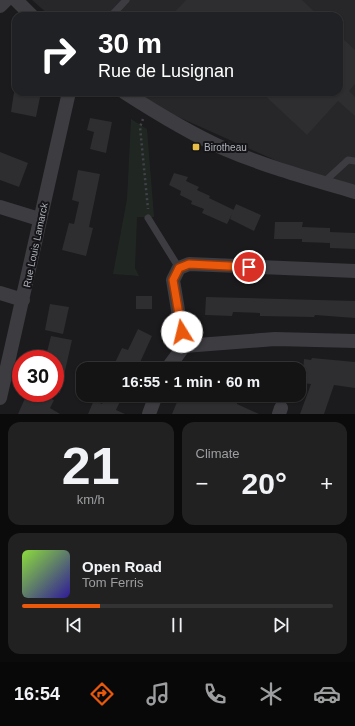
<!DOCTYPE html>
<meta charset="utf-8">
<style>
:root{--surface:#141415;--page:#212122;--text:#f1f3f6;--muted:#9d9ea0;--line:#333334;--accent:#ea580c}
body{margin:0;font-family:Arial,sans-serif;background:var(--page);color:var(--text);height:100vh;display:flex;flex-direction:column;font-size:15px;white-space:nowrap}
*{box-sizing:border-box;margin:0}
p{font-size:13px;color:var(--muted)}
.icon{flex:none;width:22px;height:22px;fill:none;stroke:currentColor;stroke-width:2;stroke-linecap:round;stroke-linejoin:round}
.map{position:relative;height:414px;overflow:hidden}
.details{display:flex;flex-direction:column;gap:8px;padding:8px;background:#0b0b0c;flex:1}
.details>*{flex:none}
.banner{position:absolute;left:12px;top:12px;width:331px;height:84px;border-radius:12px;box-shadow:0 1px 3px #0004,0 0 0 1px var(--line);background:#202124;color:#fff;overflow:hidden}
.speed{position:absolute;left:12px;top:350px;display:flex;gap:8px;font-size:20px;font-weight:700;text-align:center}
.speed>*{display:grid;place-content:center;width:52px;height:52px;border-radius:50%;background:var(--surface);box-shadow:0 1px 3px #0004,0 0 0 1px var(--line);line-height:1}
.speed .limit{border:6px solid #d22;background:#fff;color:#111}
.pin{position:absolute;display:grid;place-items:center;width:34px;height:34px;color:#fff;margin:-17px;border:2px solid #fff;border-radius:50%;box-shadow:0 1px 4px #0007}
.me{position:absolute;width:44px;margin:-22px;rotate:351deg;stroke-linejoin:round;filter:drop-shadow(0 0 3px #0008)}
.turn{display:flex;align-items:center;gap:14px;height:84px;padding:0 20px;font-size:18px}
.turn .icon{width:52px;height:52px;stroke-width:2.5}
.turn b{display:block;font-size:28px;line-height:34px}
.big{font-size:30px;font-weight:700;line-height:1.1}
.details .tile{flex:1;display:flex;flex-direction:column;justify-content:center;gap:6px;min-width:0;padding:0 14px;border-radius:12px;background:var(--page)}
.details .dial{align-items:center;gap:0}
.dial b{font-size:52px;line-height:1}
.song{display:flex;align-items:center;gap:12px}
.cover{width:48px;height:48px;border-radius:6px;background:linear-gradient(135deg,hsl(90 70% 55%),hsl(250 70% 35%))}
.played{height:4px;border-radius:2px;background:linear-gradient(90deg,var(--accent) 25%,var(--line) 25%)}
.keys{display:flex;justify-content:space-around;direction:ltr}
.heat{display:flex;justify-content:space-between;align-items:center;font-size:22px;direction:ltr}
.details .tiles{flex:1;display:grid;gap:8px;grid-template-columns:1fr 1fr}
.tile:last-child{grid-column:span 2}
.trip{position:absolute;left:76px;top:362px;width:230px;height:40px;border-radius:12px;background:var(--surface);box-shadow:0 1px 3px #0004,0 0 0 1px var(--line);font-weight:700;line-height:40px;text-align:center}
.tab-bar{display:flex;height:64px;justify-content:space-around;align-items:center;background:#080808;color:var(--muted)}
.tab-bar .icon{width:28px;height:28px}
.tab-bar .current{color:var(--accent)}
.tab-bar b{font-size:18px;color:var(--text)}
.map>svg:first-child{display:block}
.built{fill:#272629}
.green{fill:#202722}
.building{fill:#2e2d30}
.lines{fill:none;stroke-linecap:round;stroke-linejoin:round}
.path{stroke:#424348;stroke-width:2.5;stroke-dasharray:2 3;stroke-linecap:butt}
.lane{stroke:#3c3c41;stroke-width:7}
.street{stroke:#3c3c41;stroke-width:14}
.route-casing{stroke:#983908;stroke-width:10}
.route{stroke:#ea580c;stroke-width:7}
.poi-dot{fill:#e7bd48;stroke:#151517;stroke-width:1.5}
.labels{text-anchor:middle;stroke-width:4;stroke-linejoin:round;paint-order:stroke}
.poi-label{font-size:10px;fill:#aeb1bb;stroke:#151517;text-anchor:start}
.street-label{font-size:10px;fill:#aeb1bb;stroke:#151517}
</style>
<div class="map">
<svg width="355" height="414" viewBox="0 0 355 414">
<rect width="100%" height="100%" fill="#1b1a1c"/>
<!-- built -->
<path class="built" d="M32,0H355V191H344L156,107L138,92H339V16H50Z"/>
<!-- green -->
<path class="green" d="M131,119L147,129L154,217H137L135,268L139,276L113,274L127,199Z"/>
<!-- building -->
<path class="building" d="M186,0H302L319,16H171Z
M339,35L355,50V84L349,91L355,97V116L338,101L307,135L261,92H339Z
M14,92H41L36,117L11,112Z
M90,118L112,122L106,153L90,149L94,132L87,130Z
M0,152L28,163L19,187L0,180Z
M78,170L100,174L89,227L93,228L86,256L62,250L69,223L74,224L79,202L72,200Z
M174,173L188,177L186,181L199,187L197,190L210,196L209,198L234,210L227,224L202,213L204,209L191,204L192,201L180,195L181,191L169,185Z
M236,204L261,215L254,231L230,219Z
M275,222H303L302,227L330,228V242V232L355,233V249L330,248V243L302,242V239H274Z
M136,296H152V309H136Z
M206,297L355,301V318L315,315L314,317L260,316V313L233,312L232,316L205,315Z
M50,304L69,307L63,334L45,330Z
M138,329L152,336L137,369H112L122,348L128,350Z
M51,336L72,340L60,393H55V359H48L49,357L46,356Z
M312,358L355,362V388L334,385L324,414H300L311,384L302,383L304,359L311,360Z
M39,394L54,400L50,408L60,414H18L26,396L36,401Z
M106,395H123L116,410L125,414H88L94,400L102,404Z
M180,395H237V404L259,414H172Z"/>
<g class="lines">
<!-- path -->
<path class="path" d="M143,119L140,127L148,209"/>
<!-- lane -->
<path class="lane" d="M111,16L126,0
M323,183L348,160L355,161
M148,218L179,268"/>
<!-- street -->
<path class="street" d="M16,0L32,16
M0,6L6,0
M124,92C155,112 191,134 225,149C267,167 311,179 355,192
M0,207L39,219
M355,271L189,264L179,268L173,280L184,346L275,339L355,341
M0,293L23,300
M167,369L184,346
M0,398L69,92
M149,414L156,395
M279,414L281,408"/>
</g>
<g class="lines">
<!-- route casing -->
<g class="route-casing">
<path id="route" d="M182,332L173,280L179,268L189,264L249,267"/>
</g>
<!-- route -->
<use href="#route" class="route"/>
</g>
<!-- markers -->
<rect class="poi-dot" x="192" y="143" width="8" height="8" rx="2"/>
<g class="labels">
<!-- poi labels -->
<g class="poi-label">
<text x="204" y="151">Birotheau</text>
</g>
<!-- street labels -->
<g class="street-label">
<text transform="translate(35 245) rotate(-78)" y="4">Rue Louis Lamarck</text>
</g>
</g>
</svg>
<div class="speed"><div class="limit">30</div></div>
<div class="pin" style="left:249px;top:267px;background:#d93025"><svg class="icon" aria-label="arrive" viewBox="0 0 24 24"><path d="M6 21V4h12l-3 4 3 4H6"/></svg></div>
<svg class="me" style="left:182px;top:332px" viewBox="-20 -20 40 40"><circle r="19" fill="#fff"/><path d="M0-13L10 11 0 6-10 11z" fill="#ea580c"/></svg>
<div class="trip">16:55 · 1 min · 60 m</div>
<div class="banner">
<div class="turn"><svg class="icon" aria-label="right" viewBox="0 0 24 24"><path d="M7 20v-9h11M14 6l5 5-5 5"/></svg><div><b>30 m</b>Rue de Lusignan</div></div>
</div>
</div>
<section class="details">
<div class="tiles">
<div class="tile dial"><b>21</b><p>km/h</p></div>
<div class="tile"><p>Climate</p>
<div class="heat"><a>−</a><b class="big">20°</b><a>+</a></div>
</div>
<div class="tile">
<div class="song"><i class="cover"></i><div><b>Open Road</b><p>Tom Ferris</p></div></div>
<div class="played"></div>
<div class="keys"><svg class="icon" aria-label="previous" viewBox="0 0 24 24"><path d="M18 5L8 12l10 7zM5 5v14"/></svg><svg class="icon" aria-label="pause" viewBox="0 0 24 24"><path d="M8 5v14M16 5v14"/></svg><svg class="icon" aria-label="next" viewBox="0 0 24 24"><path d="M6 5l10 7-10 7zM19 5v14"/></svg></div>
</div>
</div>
</section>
<nav class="tab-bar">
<b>16:54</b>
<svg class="icon current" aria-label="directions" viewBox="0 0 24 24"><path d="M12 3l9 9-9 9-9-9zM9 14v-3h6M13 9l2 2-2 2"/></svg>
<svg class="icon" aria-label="music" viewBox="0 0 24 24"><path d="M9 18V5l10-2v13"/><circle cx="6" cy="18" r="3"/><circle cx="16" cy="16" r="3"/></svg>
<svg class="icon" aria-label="phone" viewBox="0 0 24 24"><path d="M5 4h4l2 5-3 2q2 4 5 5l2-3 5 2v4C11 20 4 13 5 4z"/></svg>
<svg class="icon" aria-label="climate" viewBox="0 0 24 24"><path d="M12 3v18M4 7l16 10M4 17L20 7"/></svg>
<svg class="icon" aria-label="car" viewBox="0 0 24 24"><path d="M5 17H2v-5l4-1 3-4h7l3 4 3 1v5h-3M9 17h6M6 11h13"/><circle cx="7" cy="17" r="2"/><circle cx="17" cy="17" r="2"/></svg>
</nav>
